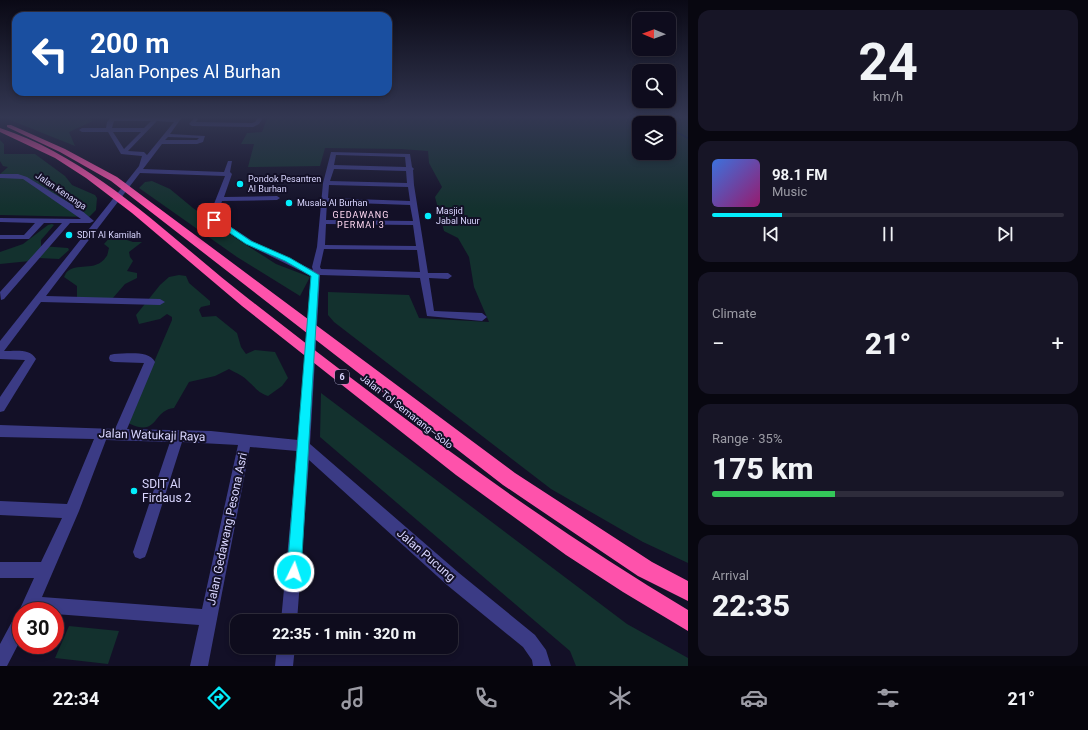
<!DOCTYPE html>
<meta charset="utf-8">
<style>
:root{--surface:#0e0c1d;--page:#171526;--text:#f1f3f6;--muted:#9b9ba4;--line:#2e2c3b;--accent:#03eefd}
body{margin:0;font-family:Roboto,sans-serif;background:var(--page);color:var(--text);height:100vh;display:flex;flex-direction:column;font-size:15px;white-space:nowrap}
*{box-sizing:border-box;margin:0}
p{font-size:13px;color:var(--muted)}
.icon{flex:none;width:22px;height:22px;fill:none;stroke:currentColor;stroke-width:2;stroke-linecap:round;stroke-linejoin:round}
.map{position:relative;flex:1;overflow:hidden}
.sheet{display:flex;flex-direction:column;gap:10px;padding:10px;background:#080710;width:400px}
.sheet>*{flex:none}
.banner{position:absolute;left:12px;top:12px;width:380px;height:84px;border-radius:12px;box-shadow:0 2px 6px #0003,0 0 0 1px var(--line);background:#1a4fa0;color:#fff;overflow:hidden}
.needle{width:26px;rotate:271deg}
.tools{position:absolute;left:632px;top:12px;display:grid;gap:8px}
.tools a{display:grid;place-items:center;width:44px;height:44px;border-radius:8px;background:var(--surface);box-shadow:0 2px 6px #0003,0 0 0 1px var(--line);font-size:20px}
.speed{position:absolute;left:12px;top:602px;display:flex;gap:8px;font-size:20px;font-weight:700;text-align:center}
.speed>*{display:grid;place-content:center;width:52px;height:52px;border-radius:50%;background:var(--surface);box-shadow:0 2px 6px #0003,0 0 0 1px var(--line);line-height:1}
.speed .limit{border:6px solid #d22;background:#fff;color:#111}
.pin{position:absolute;display:grid;place-items:center;width:34px;height:34px;color:#fff;margin:-17px;border-radius:8px;box-shadow:0 2px 6px #0006}
.me{position:absolute;width:44px;margin:-22px;rotate:4deg;stroke-linejoin:round;filter:drop-shadow(0 0 3px #0008)}
.turn{display:flex;align-items:center;gap:14px;height:84px;padding:0 12px;font-size:18px}
.turn .icon{width:52px;height:52px;stroke-width:2.5}
.turn b{display:block;font-size:28px;line-height:34px}
.big{font-size:30px;font-weight:800;line-height:1.1}
.sheet .tile{flex:1;display:flex;flex-direction:column;justify-content:center;gap:6px;min-width:0;padding:0 14px;border-radius:12px;background:var(--page)}
.sheet .dial{align-items:center;gap:0}
.dial b{font-size:52px;line-height:1}
.song{display:flex;align-items:center;gap:12px}
.cover{width:48px;height:48px;border-radius:6px;background:linear-gradient(135deg,hsl(220 70% 55%),hsl(320 70% 35%))}
.played{height:4px;border-radius:2px;background:linear-gradient(90deg,var(--accent) 20%,var(--line) 20%)}
.keys{display:flex;justify-content:space-around;direction:ltr}
.heat{display:flex;justify-content:space-between;align-items:center;font-size:22px;direction:ltr}
.charge{height:6px;border-radius:3px;background:linear-gradient(90deg,#34c759 35%,var(--line) 0)}
.trip{position:absolute;left:230px;top:614px;width:228px;height:40px;border-radius:12px;background:var(--surface);box-shadow:0 2px 6px #0003,0 0 0 1px var(--line);font-weight:800;line-height:40px;text-align:center}
.menu{display:flex;height:64px;justify-content:space-around;align-items:center;background:#06050c;color:var(--muted)}
.menu .icon{width:28px;height:28px}
.menu .active{color:var(--accent)}
.menu b{font-size:18px;color:var(--text)}
main{display:flex;flex:1;min-height:0}
.map>svg:first-child{display:block}
.green{fill:#13312e;fill-rule:evenodd}
.lines{fill:none;stroke-linecap:round;stroke-linejoin:round}
.stream{stroke:#0b2245;stroke-width:1.5}
.minor{fill:#3b3b85;fill-rule:evenodd}
.motorway{fill:#fe52ab;fill-rule:evenodd}
.route{fill:#03eefd;stroke:#029ba4}
.poi-dot{fill:#03eefd;stroke:#131027;stroke-width:1.5}
.labels{text-anchor:middle;stroke-width:4;stroke-linejoin:round;paint-order:stroke}
.far-poi-label{font-size:9px;fill:#d9d6ff;stroke:#131027;text-anchor:start}
.far-street-label{font-size:9px;fill:#d9d6ff;stroke:#131027}
.far-neighbourhood-label{font-size:9px;letter-spacing:1px;fill:#ffd8f2;stroke:#131027}
.shield{fill:#131027;stroke:#9e9bbe;stroke-width:1}
.shield-label{font-size:9px;font-weight:bold;fill:#d9d6ff}
.street-label{font-size:10px;fill:#d9d6ff;stroke:#131027}
.near-street-label{font-size:12px;fill:#d9d6ff;stroke:#131027}
.near-poi-label{font-size:12px;fill:#d9d6ff;stroke:#131027;text-anchor:start}
</style>
<main>
<div class="map">
<svg width="688" height="666" viewBox="0 0 688 666">
<rect width="100%" height="100%" fill="#131027"/>
<!-- green -->
<path class="green" d="M0,116H89L93,121L69,132L75,146Z
M268,116H688V563L643,542L551,489L334,322L328,315V292L409,295L419,318L489,322L474,287L469,257L458,238L444,231L435,197L442,187L429,163L428,151L401,149L325,148L320,166L248,167L254,144H241L247,133L262,132ZM639,123H669V153H639Z
M0,140L4,144V154H35L65,176L72,185L95,195L97,198L96,210L89,217L0,215V174L8,167L3,166L0,161Z
M152,181L170,189L193,208L237,239L276,264L310,277L300,296L237,257L139,188L145,182Z
M52,224L54,225L41,240V246L68,248L69,250L59,259L39,258L30,261L0,264V252L23,244L48,225Z
M112,235L133,242H142L129,252L130,257L133,261L127,271L137,273V278L125,284L112,299L77,298V286L64,277L66,273C76,261 95,273 106,257C108,255 108,251 109,248L104,244Z
M179,275L186,276L189,283L210,301V305L201,307L199,310L202,317L216,316L237,333L241,347L246,354L255,350L275,352L288,378L282,386L268,396C257,392 257,389 249,382C244,376 236,373 229,369L215,376L189,382L174,408C152,410 159,438 128,423L172,320V317L167,314L160,319L139,324L136,315L160,285L169,277Z
M321,393L627,624L688,658V666H576L570,651L320,437Z
M69,626L119,631L108,664L55,658Z"/>
<g class="lines">
<!-- stream -->
<path class="stream" d="M651,116L661,123
M669,128L688,138"/>
<!-- minor -->
<path class="minor" d="M112,116H117L116,118H154L156,116H161L160,118H176L178,116H183L170,134L205,136L203,142L197,144H162L143,169L224,172L228,161H232L230,172L232,174L224,197L277,196L280,198L277,200L222,201L218,214L219,219L254,242L313,270L312,267L317,247L323,183L331,152L410,154L412,167L414,169L413,170L414,185L428,273H448L452,276L448,279L429,278L434,311L482,313L487,317L482,321L427,316L420,278L320,275L310,444L459,573L535,635L546,650L551,666H533L532,660L523,647L447,585L309,460L297,621H281L297,451L250,447L208,666H190L199,625L55,614V611H21V639L7,666H0V644L15,616L20,614L19,611L34,578H0V562H41L62,518L0,515V501L67,504L94,439L0,437V425L115,429L144,363L114,362L110,361L109,358L110,355L114,354C126,354 149,350 155,362L127,429L211,431L298,440L311,276L248,245L212,222L210,214L225,176L140,173L46,296L160,299L165,302L160,305L41,302L4,351C15,351 30,348 36,359L4,411L0,412V397L25,360L0,359V341L139,166L142,156L121,154L108,132H82L79,130L82,128H106L107,122ZM114,121H151L144,128H112ZM157,121L174,122L147,155L144,152L128,151ZM113,132H141L124,149ZM168,137L199,138L197,140H165ZM336,155L405,157L406,167L334,165ZM334,169L406,171L407,183L330,181ZM329,185L408,187L410,201L328,198ZM327,202L410,205L413,221L326,220ZM326,224L413,225L416,246L325,245ZM324,249L417,250L420,272L321,269L320,267ZM106,440L170,442L133,552L135,557L140,559L145,557L147,552L182,442L238,445L202,609L42,597L79,511Z
M259,116H264L259,124L253,127L192,126L189,124L195,117L198,119L196,122L252,123L255,122Z
M0,174H18L27,177L81,210L94,221L90,223H70L4,299L1,300L0,292L62,223H44L29,239H0V235H24L35,223L0,222V218L81,219L23,179L0,178Z
M277,647H295L293,666H275Z"/>
<!-- motorway -->
<path class="motorway" d="M7,125H11L65,149L117,177L515,473L652,562L688,581V601L638,576L503,485L111,181L60,152L7,127Z
M0,128C97,160 171,239 250,300C391,410 534,518 688,610V631L623,592L566,555L456,475L242,306L132,213L86,178L55,158L0,132Z"/>
</g>
<!-- sky -->
<linearGradient id="sky" x2="0" y2="1"><stop stop-color="#0a0915"/><stop offset="0.56" stop-color="#333752"/><stop offset="1" stop-color="#333752" stop-opacity="0"/></linearGradient>
<rect width="688" height="209" fill="url(#sky)"/>
<!-- route -->
<path class="route" d="M212,218H217L251,241L290,258L319,275L301,572L299,577L294,579L289,577L287,572L311,276L285,261L246,244L212,221Z"/>
<!-- markers -->
<g class="poi-dot">
<circle cx="240" cy="184" r="4"/>
<circle cx="289" cy="203" r="4"/>
<circle cx="428" cy="216" r="4"/>
<circle cx="69" cy="235" r="4"/>
<circle cx="134" cy="491" r="4"/>
</g>
<g class="labels">
<!-- far-poi labels -->
<g class="far-poi-label">
<text x="248" y="182">Pondok Pesantren<tspan x="248" dy="10">Al Burhan</tspan></text>
<text x="297" y="206">Musala Al Burhan</text>
<text x="436" y="214">Masjid<tspan x="436" dy="10">Jabal Nuur</tspan></text>
<text x="77" y="238">SDIT Al Kamilah</text>
</g>
<!-- far-street labels -->
<g class="far-street-label">
<text transform="translate(61 191) rotate(34)" y="3">Jalan Kenanga</text>
</g>
<!-- far-neighbourhood labels -->
<g class="far-neighbourhood-label">
<text x="361" y="218">GEDAWANG<tspan x="361" dy="10">PERMAI 3</tspan></text>
</g>
<!-- shield labels -->
<rect class="shield" x="335" y="370" width="14" height="14" rx="3"/>
<g class="shield-label">
<text x="342" y="380">6</text>
</g>
<!-- street labels -->
<g class="street-label">
<text transform="translate(407 411) rotate(38)" y="4">Jalan Tol Semarang–Solo</text>
</g>
<!-- near-street labels -->
<g class="near-street-label">
<text transform="translate(152 435) rotate(2)" y="4">Jalan Watukaji Raya</text>
<text transform="translate(227 529) rotate(-78)" y="4">Jalan Gedawang Pesona Asri</text>
<text transform="translate(426 555) rotate(41)" y="4">Jalan Pucung</text>
</g>
<!-- near-poi labels -->
<g class="near-poi-label">
<text x="142" y="488">SDIT Al<tspan x="142" dy="14">Firdaus 2</tspan></text>
</g>
</g>
</svg>
<div class="tools">
<a><svg class="needle" viewBox="-14 -14 28 28"><path d="M0-13l5 13h-10z" fill="#e53935"/><path d="M0 13l5-13h-10z" fill="#9b9ba4"/></svg></a>
<a><svg class="icon" aria-label="search" viewBox="0 0 24 24"><circle cx="10" cy="10" r="6"/><path d="M15 15l6 6"/></svg></a>
<a><svg class="icon" aria-label="layers" viewBox="0 0 24 24"><path d="M12 4l9 5-9 5-9-5zM3 14l9 5 9-5"/></svg></a>
</div>
<div class="speed"><div class="limit">30</div></div>
<div class="pin" style="left:214px;top:220px;background:#d93025"><svg class="icon" aria-label="arrive" viewBox="0 0 24 24"><path d="M6 21V4h12l-3 4 3 4H6"/></svg></div>
<svg class="me" style="left:294px;top:572px" viewBox="-20 -20 40 40"><circle r="17" fill="#03eefd" stroke="#fff" stroke-width="3"/><path d="M0-11L8 9 0 5-8 9z" fill="#fff"/></svg>
<div class="trip">22:35 · 1 min · 320 m</div>
<div class="banner">
<div class="turn"><svg class="icon" aria-label="left" viewBox="0 0 24 24"><path d="M17 20v-9H6M10 6l-5 5 5 5"/></svg><div><b>200 m</b>Jalan Ponpes Al Burhan</div></div>
</div>
</div>
<section class="sheet">
<div class="tile dial"><b>24</b><p>km/h</p></div>
<div class="tile">
<div class="song"><i class="cover"></i><div><b>98.1 FM</b><p>Music</p></div></div>
<div class="played"></div>
<div class="keys"><svg class="icon" aria-label="previous" viewBox="0 0 24 24"><path d="M18 5L8 12l10 7zM5 5v14"/></svg><svg class="icon" aria-label="pause" viewBox="0 0 24 24"><path d="M8 5v14M16 5v14"/></svg><svg class="icon" aria-label="next" viewBox="0 0 24 24"><path d="M6 5l10 7-10 7zM19 5v14"/></svg></div>
</div>
<div class="tile"><p>Climate</p>
<div class="heat"><a>−</a><b class="big">21°</b><a>+</a></div>
</div>
<div class="tile"><p>Range · 35%</p><b class="big">175 km</b><div class="charge"></div></div>
<div class="tile"><p>Arrival</p><b class="big">22:35</b></div>
</section>
</main>
<nav class="menu">
<b>22:34</b>
<svg class="icon active" aria-label="directions" viewBox="0 0 24 24"><path d="M12 3l9 9-9 9-9-9zM9 14v-3h6M13 9l2 2-2 2"/></svg>
<svg class="icon" aria-label="music" viewBox="0 0 24 24"><path d="M9 18V5l10-2v13"/><circle cx="6" cy="18" r="3"/><circle cx="16" cy="16" r="3"/></svg>
<svg class="icon" aria-label="phone" viewBox="0 0 24 24"><path d="M5 4h4l2 5-3 2q2 4 5 5l2-3 5 2v4C11 20 4 13 5 4z"/></svg>
<svg class="icon" aria-label="climate" viewBox="0 0 24 24"><path d="M12 3v18M4 7l16 10M4 17L20 7"/></svg>
<svg class="icon" aria-label="car" viewBox="0 0 24 24"><path d="M5 17H2v-5l4-1 3-4h7l3 4 3 1v5h-3M9 17h6M6 11h13"/><circle cx="7" cy="17" r="2"/><circle cx="17" cy="17" r="2"/></svg>
<svg class="icon" aria-label="filters" viewBox="0 0 24 24"><path d="M4 7h16M4 17h16"/><circle cx="9" cy="7" r="2"/><circle cx="15" cy="17" r="2"/></svg>
<b>21°</b>
</nav>
